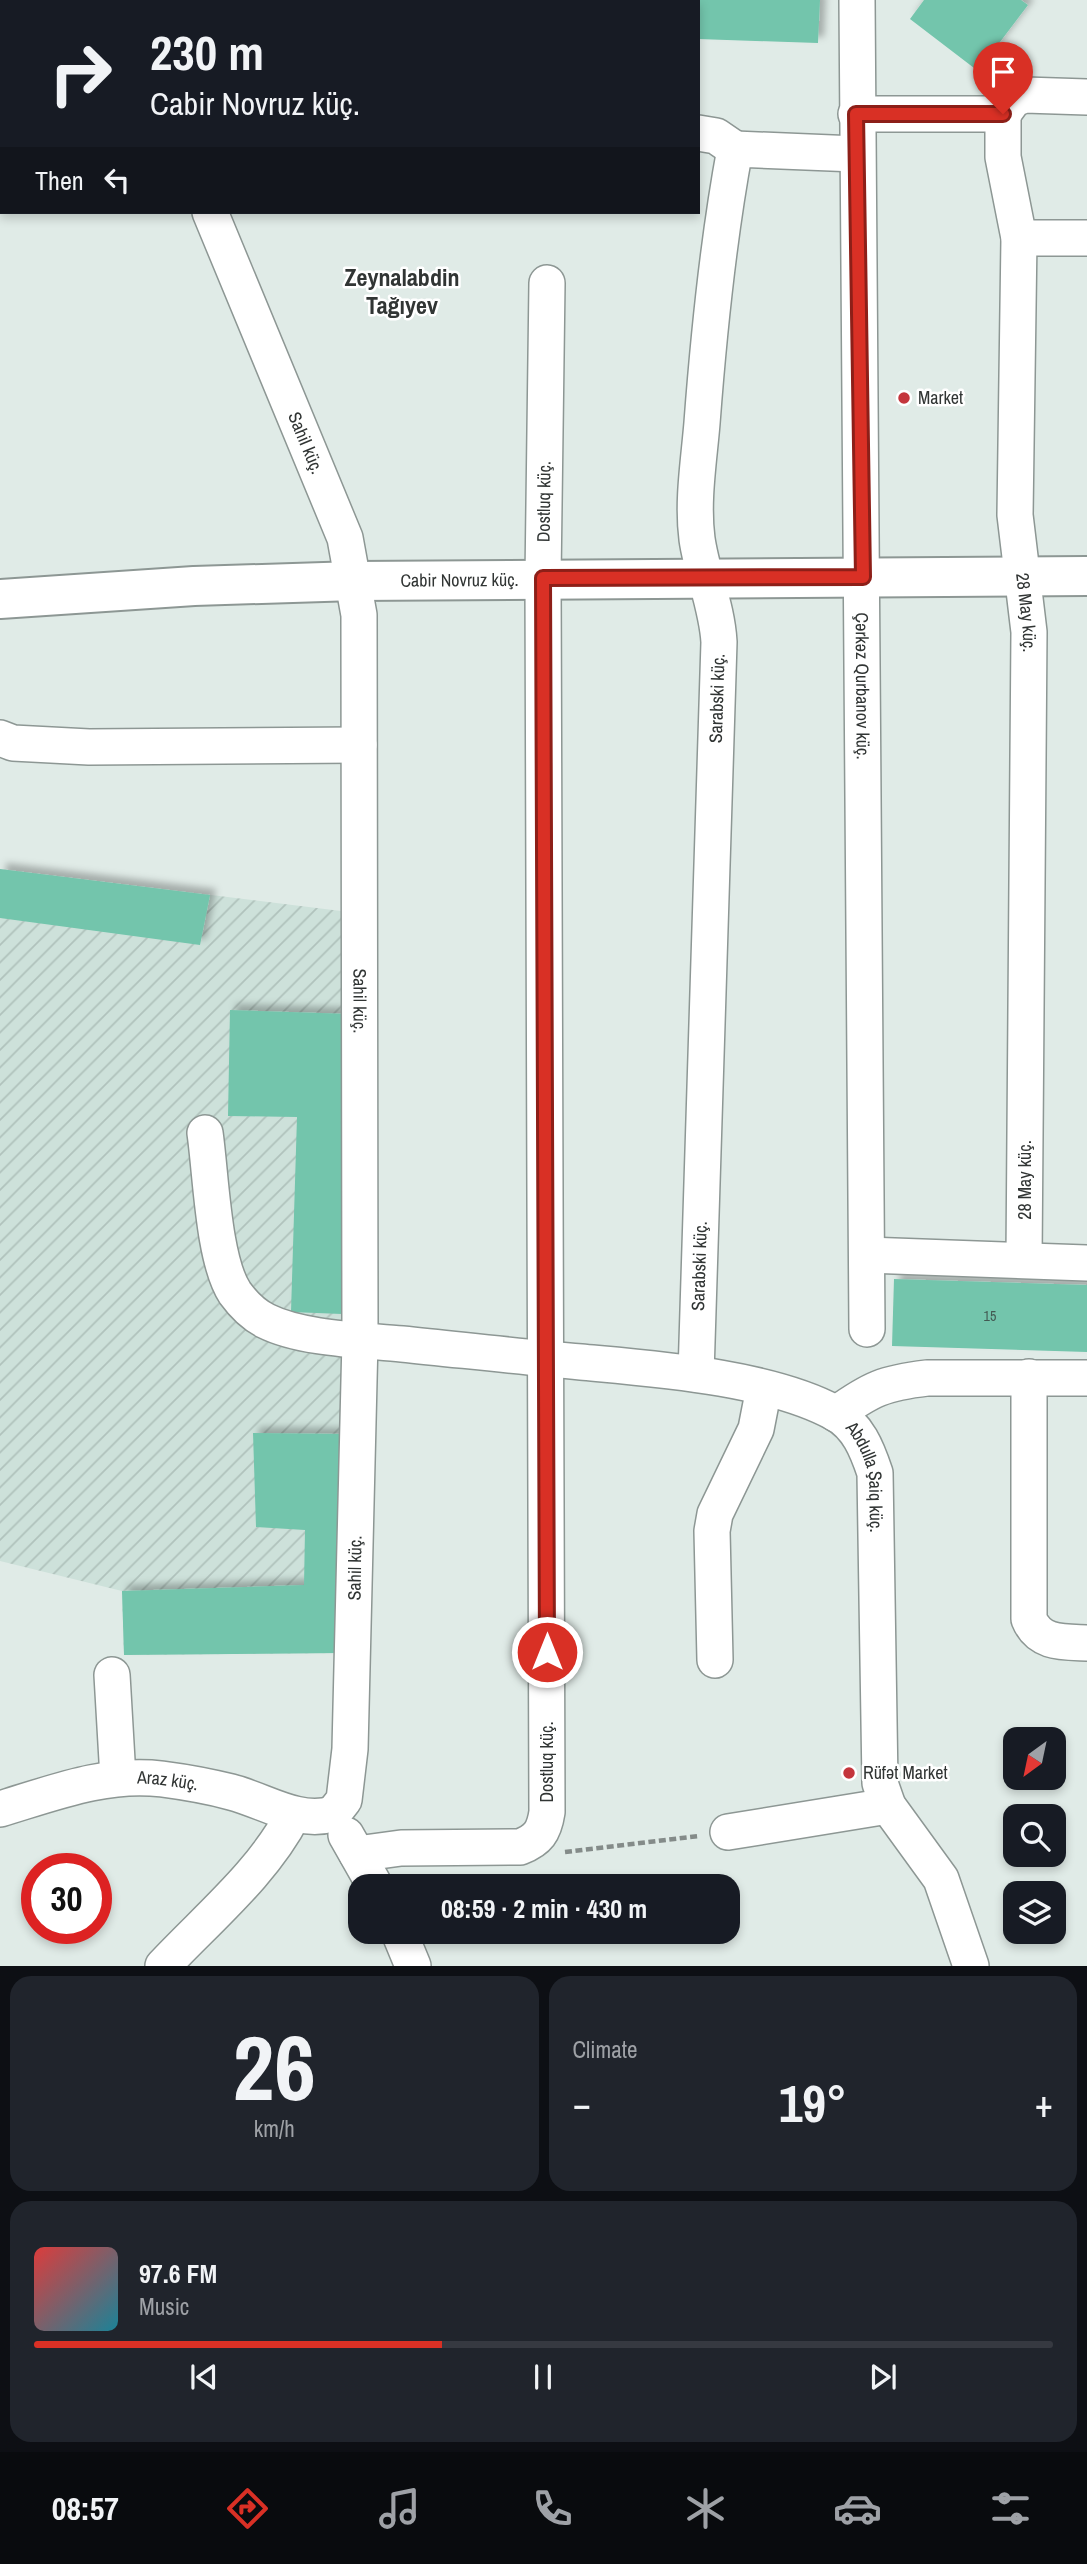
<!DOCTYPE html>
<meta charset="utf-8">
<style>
:root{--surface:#171b24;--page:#20242c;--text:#f1f3f6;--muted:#9ea1a6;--line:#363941;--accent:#d93025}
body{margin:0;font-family:"Archivo Narrow",sans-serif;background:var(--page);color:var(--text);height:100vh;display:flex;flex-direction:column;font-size:26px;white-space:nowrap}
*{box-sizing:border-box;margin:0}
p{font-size:23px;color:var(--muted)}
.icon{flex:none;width:38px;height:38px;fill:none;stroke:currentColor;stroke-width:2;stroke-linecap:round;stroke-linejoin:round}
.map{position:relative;height:1966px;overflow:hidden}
.panel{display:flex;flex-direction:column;gap:10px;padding:10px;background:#0d0f14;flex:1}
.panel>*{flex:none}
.guide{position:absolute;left:0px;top:0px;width:700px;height:214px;box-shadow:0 4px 10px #0003;background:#171b24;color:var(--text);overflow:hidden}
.needle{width:46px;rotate:213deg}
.controls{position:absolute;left:1003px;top:1727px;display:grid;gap:14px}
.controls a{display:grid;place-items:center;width:63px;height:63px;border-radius:14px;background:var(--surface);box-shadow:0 4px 10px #0003;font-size:35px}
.speed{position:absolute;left:21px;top:1853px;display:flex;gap:14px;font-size:35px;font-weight:700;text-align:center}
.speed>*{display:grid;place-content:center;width:91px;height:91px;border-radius:50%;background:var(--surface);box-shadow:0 4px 10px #0003;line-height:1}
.speed .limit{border:10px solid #d22;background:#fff;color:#111}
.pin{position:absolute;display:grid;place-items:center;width:60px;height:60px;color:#fff;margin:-72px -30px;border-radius:50% 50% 50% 0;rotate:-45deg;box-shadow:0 0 7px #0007}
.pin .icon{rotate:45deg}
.me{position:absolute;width:77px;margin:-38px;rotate:0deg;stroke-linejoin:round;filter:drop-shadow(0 0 5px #0008)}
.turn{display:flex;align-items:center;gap:24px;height:147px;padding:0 35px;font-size:32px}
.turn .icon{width:91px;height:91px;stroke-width:2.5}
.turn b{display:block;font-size:49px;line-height:60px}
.then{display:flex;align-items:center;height:66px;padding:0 35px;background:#0003;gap:14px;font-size:26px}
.big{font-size:52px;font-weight:700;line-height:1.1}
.panel .tile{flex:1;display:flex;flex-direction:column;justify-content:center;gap:10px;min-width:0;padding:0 24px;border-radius:21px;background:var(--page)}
.panel .dial{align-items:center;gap:0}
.dial b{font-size:91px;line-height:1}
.song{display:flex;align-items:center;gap:21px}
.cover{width:84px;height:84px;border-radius:10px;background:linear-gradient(135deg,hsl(0 70% 55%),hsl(190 70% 35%))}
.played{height:7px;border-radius:4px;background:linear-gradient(90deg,var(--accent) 40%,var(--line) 40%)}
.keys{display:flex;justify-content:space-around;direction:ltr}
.heat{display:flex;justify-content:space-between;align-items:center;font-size:38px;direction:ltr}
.panel .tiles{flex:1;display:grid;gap:10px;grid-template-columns:1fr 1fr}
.tile:last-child{grid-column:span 2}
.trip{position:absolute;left:348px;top:1874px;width:392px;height:70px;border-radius:21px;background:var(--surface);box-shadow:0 4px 10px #0003;font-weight:700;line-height:70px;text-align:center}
.tabs{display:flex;height:112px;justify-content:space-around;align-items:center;background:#090b0e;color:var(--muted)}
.tabs .icon{width:49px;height:49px}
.tabs .on{color:var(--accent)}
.tabs b{font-size:32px;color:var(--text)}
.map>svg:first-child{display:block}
.industrial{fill:url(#industrial-furrows)}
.building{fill:#73c5ac;filter:url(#shadow)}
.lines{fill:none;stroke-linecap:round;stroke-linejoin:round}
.minor-casing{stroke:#8d9794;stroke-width:38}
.major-casing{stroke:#8d9794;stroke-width:42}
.path{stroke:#848b89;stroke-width:4.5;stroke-dasharray:7 3.5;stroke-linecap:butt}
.minor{stroke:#fff;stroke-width:35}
.major{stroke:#fff;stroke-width:38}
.route-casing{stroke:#8d1f18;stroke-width:18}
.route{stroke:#d93025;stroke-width:12}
.poi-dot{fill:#c4353c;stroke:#fff;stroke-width:2.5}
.labels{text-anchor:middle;stroke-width:5;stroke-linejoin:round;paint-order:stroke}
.number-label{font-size:14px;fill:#425952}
.poi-label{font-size:18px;fill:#313534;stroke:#fff;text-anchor:start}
.street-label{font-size:18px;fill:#313534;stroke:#fff}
.district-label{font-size:24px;font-weight:bold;fill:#313534;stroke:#fff}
</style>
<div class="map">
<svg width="1087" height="1966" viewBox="0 0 1087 1966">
<defs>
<pattern id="industrial-furrows" width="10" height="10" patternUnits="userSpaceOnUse" patternTransform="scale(1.75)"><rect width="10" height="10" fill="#cde1da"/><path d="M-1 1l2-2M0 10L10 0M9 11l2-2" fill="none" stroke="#b0c2bc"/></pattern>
<filter id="shadow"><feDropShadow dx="6" dy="-6" stdDeviation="3.5" flood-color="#0004"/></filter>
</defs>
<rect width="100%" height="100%" fill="#e0ebe7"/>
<!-- industrial -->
<path class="industrial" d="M0,869L349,912L341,1653L124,1655L122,1591L0,1561Z"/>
<!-- building -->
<path class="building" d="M698,0H820L818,43L698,39Z
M924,0H1021L1028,5L978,71L910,19Z
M0,869L210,895L200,945L0,918Z
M230,1010L350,1014L342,1314L291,1312L297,1117L228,1116Z
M894,1279L1087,1285V1352L892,1346Z
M253,1433L341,1434V1653L124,1655L122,1591L304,1585L305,1530L256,1527Z"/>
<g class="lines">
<!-- minor casing -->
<g class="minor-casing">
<g id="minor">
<path d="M120,0L121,2"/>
<path d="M369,0L370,2"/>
<path id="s1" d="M857,0L867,1329"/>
<path d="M658,2V0"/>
<path id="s2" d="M856,114H1003V157L1019,238L1015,515L1029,632L1024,1260"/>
<path d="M1003,114L1014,99L1025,95L1087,97"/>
<path d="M698,133L716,136L735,149"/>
<path id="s3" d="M210,212L345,538L359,615L360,1340L350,1749L344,1800L333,1814"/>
<path d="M1019,238H1087"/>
<path d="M0,738L13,743L89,747L359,745"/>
<path id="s4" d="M205,1133C211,1174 213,1260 235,1293C243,1304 254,1315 266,1321C302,1339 362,1340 402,1344C462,1350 522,1357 581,1362C656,1369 769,1377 835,1413C858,1426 867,1449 875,1473L880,1783L888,1806L941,1879L971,1966"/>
<path d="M867,1255L1087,1263"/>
<path id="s5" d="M696,1374L719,642C717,606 702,574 697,539C692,501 699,460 702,423C709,330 718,240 735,149L856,154"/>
<path d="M1029,1377V1619C1039,1644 1063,1642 1087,1643"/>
<path d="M836,1414C871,1389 884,1383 927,1378H1087"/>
<path d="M715,1660L712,1531L715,1514L756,1429L764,1388"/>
<path d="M112,1675L118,1778"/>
<path id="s6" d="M0,1809C53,1793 106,1772 162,1779C185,1782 208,1786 231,1792C266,1801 297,1824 333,1814"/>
<path d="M728,1832L888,1806"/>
<path d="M346,1835L375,1886"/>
<path id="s7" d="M357,1854L401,1848L520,1847C538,1840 544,1832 547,1812L543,578L547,283"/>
<path d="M399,1932L413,1966"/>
<path d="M163,1966C208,1918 263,1873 293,1815"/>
</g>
</g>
<!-- major casing -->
<g class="major-casing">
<g id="major">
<path id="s8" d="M0,599L194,586L355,581L1087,576"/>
</g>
</g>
<!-- path -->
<path class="path" d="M565,1852L699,1836"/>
<!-- minor -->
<use href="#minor" class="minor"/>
<!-- major -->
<use href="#major" class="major"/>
</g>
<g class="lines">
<!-- route casing -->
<g class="route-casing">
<path id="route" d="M547,1652L543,578L863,577L856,114H1003"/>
</g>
<!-- route -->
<use href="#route" class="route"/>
</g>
<!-- markers -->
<g class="poi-dot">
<circle cx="904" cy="398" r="7"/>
<circle cx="849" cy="1773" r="7"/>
</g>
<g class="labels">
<!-- number labels -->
<g class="number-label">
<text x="990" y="1321">15</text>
</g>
<!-- poi labels -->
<g class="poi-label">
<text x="918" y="404">Market</text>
<text x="863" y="1779">Rüfət Market</text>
</g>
<!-- street labels -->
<g class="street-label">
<text dy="6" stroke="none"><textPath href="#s3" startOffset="250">Sahil küç.</textPath></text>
<text dy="6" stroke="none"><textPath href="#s7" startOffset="1521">Dostluq küç.</textPath></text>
<text dy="6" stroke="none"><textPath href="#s8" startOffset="460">Cabir Novruz küç.</textPath></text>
<text dy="6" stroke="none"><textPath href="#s2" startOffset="648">28 May küç.</textPath></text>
<text dy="6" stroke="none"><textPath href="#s1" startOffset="686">Çərkəz Qurbanov küç.</textPath></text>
<text dy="6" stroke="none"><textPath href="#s5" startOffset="676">Sarabski küç.</textPath></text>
<text dy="6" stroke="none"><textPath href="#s3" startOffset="817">Sahil küç.</textPath></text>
<text transform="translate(1025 1180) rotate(-90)" y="6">28 May küç.</text>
<text dy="6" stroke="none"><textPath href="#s5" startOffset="108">Sarabski küç.</textPath></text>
<text dy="6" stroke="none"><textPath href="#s4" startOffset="861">Abdulla Şaiq küç.</textPath></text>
<text transform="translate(355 1568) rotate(-89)" y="6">Sahil küç.</text>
<text transform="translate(547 1762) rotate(-90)" y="6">Dostluq küç.</text>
<text dy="6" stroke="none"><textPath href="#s6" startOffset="172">Araz küç.</textPath></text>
</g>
<!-- district labels -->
<g class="district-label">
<text x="402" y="286">Zeynalabdin<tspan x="402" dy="28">Tağıyev</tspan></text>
</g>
</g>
</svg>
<div class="controls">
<a><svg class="needle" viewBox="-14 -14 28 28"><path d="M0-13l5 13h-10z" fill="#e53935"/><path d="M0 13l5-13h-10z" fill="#9ea1a6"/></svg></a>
<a><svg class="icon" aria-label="search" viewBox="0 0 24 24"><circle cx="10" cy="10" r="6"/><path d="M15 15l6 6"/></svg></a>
<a><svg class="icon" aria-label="layers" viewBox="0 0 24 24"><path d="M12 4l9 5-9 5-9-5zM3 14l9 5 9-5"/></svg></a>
</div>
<div class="speed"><div class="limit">30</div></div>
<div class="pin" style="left:1003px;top:114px;background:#d93025"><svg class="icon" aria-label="arrive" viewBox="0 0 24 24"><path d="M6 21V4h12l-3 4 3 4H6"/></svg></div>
<svg class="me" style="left:547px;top:1652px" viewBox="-20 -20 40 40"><circle r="17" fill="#d93025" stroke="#fff" stroke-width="3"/><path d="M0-11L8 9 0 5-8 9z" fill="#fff"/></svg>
<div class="trip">08:59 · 2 min · 430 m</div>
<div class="guide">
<div class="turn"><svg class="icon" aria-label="right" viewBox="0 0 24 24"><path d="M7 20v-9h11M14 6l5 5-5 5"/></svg><div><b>230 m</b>Cabir Novruz küç.</div></div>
<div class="then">Then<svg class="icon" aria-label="left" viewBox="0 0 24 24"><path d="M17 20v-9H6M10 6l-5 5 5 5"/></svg></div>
</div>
</div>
<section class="panel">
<div class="tiles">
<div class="tile dial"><b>26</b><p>km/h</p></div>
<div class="tile"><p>Climate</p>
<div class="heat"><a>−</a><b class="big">19°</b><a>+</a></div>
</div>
<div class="tile">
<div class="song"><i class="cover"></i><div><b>97.6 FM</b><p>Music</p></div></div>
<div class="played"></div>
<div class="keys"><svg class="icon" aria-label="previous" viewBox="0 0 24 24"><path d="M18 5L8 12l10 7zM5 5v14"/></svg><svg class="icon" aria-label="pause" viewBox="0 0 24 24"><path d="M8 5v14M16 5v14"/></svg><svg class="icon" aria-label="next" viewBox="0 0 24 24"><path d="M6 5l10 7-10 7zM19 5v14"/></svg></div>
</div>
</div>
</section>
<nav class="tabs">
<b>08:57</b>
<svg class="icon on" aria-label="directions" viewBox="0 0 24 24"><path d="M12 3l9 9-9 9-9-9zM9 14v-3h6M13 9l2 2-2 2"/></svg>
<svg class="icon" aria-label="music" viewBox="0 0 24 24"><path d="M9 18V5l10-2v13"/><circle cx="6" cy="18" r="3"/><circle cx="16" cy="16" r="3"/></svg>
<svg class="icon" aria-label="phone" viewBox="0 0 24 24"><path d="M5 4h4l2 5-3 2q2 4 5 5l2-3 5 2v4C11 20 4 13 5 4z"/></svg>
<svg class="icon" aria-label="climate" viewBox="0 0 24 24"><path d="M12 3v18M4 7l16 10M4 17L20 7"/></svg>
<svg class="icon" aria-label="car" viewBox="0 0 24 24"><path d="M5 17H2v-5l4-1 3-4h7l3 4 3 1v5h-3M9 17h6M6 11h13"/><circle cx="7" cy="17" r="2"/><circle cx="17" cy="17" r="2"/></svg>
<svg class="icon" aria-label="filters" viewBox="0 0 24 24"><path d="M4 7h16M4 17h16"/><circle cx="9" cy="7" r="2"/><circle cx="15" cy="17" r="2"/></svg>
</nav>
